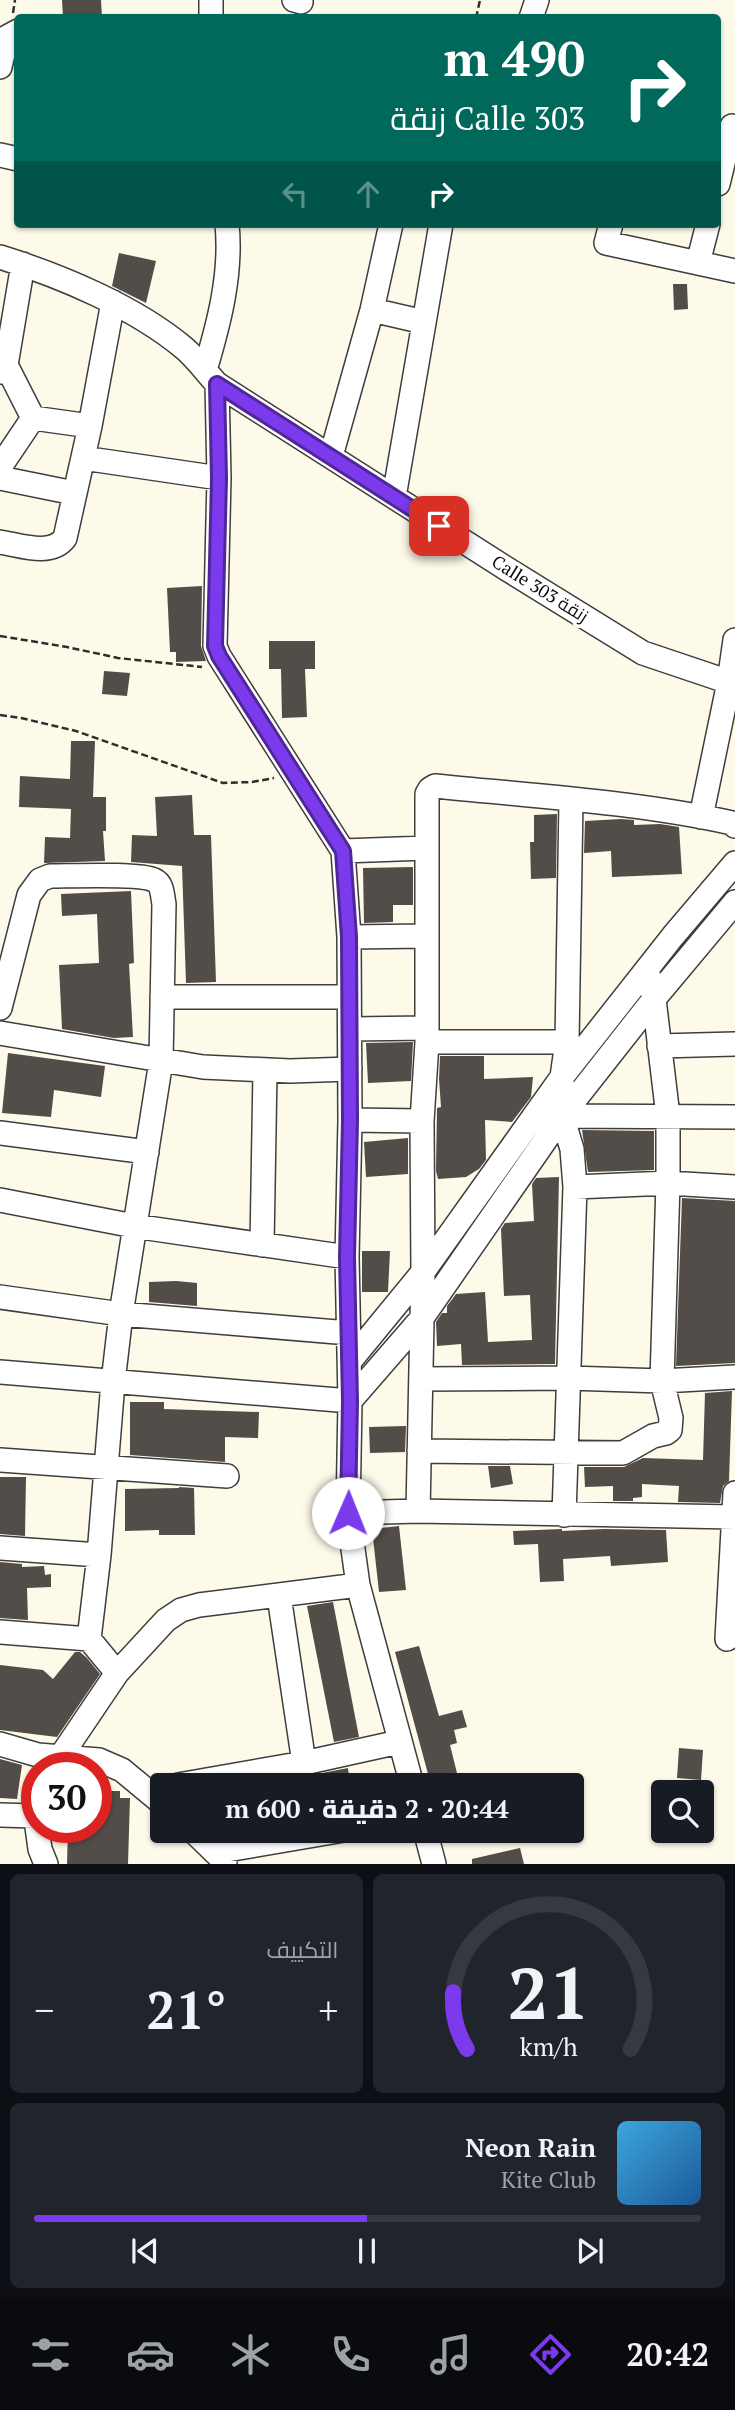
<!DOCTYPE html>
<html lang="ar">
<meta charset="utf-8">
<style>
:root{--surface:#171b24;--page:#20242c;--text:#f1f3f6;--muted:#9ea1a6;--line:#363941;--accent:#7c3aed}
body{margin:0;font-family:"PT Serif",Cairo,serif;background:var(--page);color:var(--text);direction:rtl;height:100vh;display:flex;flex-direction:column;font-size:26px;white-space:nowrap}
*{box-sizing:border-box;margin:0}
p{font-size:23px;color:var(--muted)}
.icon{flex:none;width:38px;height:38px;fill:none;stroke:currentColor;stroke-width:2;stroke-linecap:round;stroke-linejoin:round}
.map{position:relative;height:1864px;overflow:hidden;direction:ltr}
.panel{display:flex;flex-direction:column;gap:10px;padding:10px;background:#0d0f14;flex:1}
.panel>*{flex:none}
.guide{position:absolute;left:14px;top:14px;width:707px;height:214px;border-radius:7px;box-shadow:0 2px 5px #0004;direction:rtl;background:#00695c;color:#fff;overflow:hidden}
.tools{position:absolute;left:651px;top:1780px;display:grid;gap:14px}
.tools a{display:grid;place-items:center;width:63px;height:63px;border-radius:7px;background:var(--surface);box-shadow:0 2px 5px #0004;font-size:35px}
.speed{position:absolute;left:21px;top:1752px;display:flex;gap:14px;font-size:35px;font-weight:700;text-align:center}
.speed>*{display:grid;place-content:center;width:91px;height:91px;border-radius:50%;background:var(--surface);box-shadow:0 2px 5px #0004;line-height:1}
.speed .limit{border:10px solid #d22;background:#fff;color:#111}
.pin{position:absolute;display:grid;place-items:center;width:60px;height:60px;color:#fff;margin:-30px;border-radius:14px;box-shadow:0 4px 10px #0006}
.me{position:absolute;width:77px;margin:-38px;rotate:1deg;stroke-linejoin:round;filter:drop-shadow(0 0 5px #0008)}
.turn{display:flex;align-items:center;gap:24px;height:147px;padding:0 21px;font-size:32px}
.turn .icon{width:91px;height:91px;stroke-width:2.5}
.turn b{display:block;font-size:49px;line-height:60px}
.lanes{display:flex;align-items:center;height:66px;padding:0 21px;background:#0003;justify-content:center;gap:35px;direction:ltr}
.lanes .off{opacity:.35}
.big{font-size:52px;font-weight:800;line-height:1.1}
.panel .card{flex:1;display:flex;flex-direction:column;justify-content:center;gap:10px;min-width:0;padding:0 24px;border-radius:10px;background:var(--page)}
.panel .dial{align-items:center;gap:0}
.dial svg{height:182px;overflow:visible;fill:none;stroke:var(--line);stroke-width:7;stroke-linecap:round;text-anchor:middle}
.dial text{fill:var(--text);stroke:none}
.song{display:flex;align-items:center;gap:21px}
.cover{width:84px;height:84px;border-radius:10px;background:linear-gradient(135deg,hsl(200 70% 55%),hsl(210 70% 35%))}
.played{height:7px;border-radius:4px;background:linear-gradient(90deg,var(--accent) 50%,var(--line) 50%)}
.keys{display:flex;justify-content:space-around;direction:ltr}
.heat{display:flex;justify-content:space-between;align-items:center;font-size:38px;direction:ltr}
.panel .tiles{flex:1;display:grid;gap:10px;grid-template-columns:1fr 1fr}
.card:last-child{grid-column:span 2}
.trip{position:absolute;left:150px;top:1773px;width:434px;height:70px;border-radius:7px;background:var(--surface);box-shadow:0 2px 5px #0004;font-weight:800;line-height:70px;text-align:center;direction:rtl}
.tabs{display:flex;height:112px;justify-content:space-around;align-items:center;background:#090b0e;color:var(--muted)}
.tabs .icon{width:49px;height:49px}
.tabs .on{color:var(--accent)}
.tabs b{font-size:32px;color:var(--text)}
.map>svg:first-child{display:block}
.building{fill:#524d48}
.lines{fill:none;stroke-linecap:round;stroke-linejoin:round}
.minor-casing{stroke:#3e3e3e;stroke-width:26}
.path{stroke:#2d2d2d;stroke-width:2.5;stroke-dasharray:7 3.5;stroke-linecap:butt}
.minor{stroke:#fff;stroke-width:23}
.route-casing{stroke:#51269a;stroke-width:18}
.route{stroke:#7c3aed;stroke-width:12}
.labels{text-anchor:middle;stroke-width:7;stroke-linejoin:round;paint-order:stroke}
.street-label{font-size:18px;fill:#0b0b0b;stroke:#fff}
</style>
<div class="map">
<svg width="735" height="1864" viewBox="0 0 735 1864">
<rect width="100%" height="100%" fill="#fdfaea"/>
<!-- building -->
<path class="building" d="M62,0H101L102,18H63Z
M119,253L156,261L146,303L112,286Z
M673,284H687L688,309L674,310Z
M202,586L201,646L206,661L176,662V652H170L167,588Z
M269,641H315V669H305L307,717L282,718L281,669H269Z
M104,671L130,673L127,696L102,694Z
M71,741H95L93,797H106V831H103L105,861L44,863L45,837L70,838L71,809L19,807L20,776L70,779Z
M192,795L194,835H211L216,982L186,983L182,866L131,862L132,835L157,836L155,797Z
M557,814L556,878L531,879L530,842H534V815Z
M621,819L634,820V825L660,824L679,827L682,874L612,877L611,851L584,853L585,821Z
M413,867V905H393V922L364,923L363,868Z
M131,891L134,963L129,964L133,1037L114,1038L62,1029L59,965L99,963L97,914L62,916L61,894Z
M413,1042L411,1081L368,1083L366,1043Z
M8,1053L105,1066L101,1097L54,1090L51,1117L2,1113Z
M440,1056H484V1079L533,1077L531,1097L512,1122L485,1120L486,1160L479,1169L466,1177L438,1179L436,1171L437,1108L441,1107L439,1079Z
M582,1130L654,1131V1170L588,1172Z
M408,1138V1174L366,1177L364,1142Z
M559,1177L555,1364L462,1365L461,1344L437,1346L436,1322L442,1313H447V1306L456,1294L485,1292L488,1342L532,1340L530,1295L504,1296L501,1229L505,1223L534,1221L532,1184L536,1178Z
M682,1198L735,1201V1363L676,1366Z
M362,1251H390L388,1292H362Z
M176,1281L197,1283V1306L149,1302V1282Z
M732,1391L729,1481L723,1486L720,1503L678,1502L679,1486L642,1484V1497L633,1498V1501H613V1486L585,1487L584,1467H624L643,1458L703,1460L705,1393Z
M130,1402H164V1409L259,1412L258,1438L225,1437V1462L130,1455Z
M406,1426L405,1452L370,1453L369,1427Z
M488,1466H510L513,1484L491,1488Z
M0,1477H26L25,1536L0,1534Z
M179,1487L194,1488L195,1535H159V1530L125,1531V1489L179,1488Z
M399,1526L406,1590L379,1592L372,1529Z
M562,1529V1531L604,1529L666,1530L668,1562L611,1566L610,1556L563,1559L564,1581L540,1582L538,1544L514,1545L513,1531Z
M0,1562L22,1564V1567L44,1566L45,1575L51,1574V1587L27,1588L28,1620L0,1618Z
M333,1602L359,1737L334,1742L307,1606Z
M419,1646L439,1716L462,1710L467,1727L454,1730L457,1743L450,1745L460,1785H431L395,1652Z
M75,1652H80L87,1658L100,1674L57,1737L0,1730V1665L43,1670L53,1679Z
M679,1748L703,1750L701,1780L677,1778Z
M0,1759L22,1765L17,1799L0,1798Z
M348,1768L350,1785H271L270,1783Z
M96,1791H120V1798H130L128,1864H67L68,1827H96Z
M520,1848L524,1864H472V1859Z"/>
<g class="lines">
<!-- minor casing -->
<g class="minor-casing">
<path id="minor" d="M211,0V18
M294,0L301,2
M531,18L537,0
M0,67L7,37L18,31
M0,155L18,159
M718,184L732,126L735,127
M611,224L606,243L735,271
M0,257C61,276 135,307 184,348C196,358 206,372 217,384L507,569L643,653L735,684
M698,263L708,224
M372,310L424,322
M6,365L33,418
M205,370C219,323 232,274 227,224
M0,372L6,365L23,264
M217,384L219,478L215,646L219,656L343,851L349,937L350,1120L347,1257L350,1401L348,1513L358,1585L412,1785
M33,418L90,426
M331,456L372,310L391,224
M83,458L219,478
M0,467L33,418
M0,478L74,493
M394,497L441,224
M0,542C20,545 51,557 65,538L90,426L113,302
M701,817L729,682L735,640
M343,851L426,848
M349,937L426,936
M162,997H349
M0,1008L29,895L40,880L50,876C70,876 140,873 154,880C163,884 162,895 164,904L161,1061L121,1314L113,1382L99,1555L89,1639
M350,1029L427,1028
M0,1033L203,1067L290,1071L350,1069
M427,1042H567
M659,1046L735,1044
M562,1116L735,1117
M350,1120L422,1121
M0,1133L147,1152
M575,1187L668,1183L735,1187
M0,1200L134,1226L347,1257
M262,1245L265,1071
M0,1297L121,1314L349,1333
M350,1361L423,1272L562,1077L673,936L735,863
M0,1372L350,1401L422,1318L562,1116L654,999L735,902
M421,1379L569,1378L662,1381L735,1377
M419,1451L623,1453L653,1436L666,1433L670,1430L671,1418L662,1381L668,1183V1116L654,999L647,969
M0,1460L227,1476
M418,1511L423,1272L422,1121L427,1042V794L430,789L435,786C533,796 637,802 732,823L735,826
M348,1513L418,1511L735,1517
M564,1515L575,1187L572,1149L562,1116V1077L567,1042L571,800
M0,1548L99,1555
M279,1596L304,1763
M0,1632L89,1639L117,1673
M727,1639L735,1493
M0,1744L38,1755L99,1760L122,1770L163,1804
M61,1756L117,1673L166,1620L181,1610L199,1605L358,1585
M178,1785L304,1763L399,1742
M37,1787V1826
M0,1815L35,1816
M37,1827L40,1849L46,1864
M192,1830L225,1862
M425,1830L434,1864
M215,1852L344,1830"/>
</g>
<!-- path -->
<path class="path" d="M13,13L15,0
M476,18L480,0
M0,636L67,647L118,658L202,667
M0,715L21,718L76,731L223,783L252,782L274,778"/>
<!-- minor -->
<use href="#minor" class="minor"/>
</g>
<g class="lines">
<!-- route casing -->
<g class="route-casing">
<path id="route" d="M348,1513L350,1401L347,1257L350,1120L349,937L343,851L219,656L215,646L219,478L217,384L439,526"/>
</g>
<!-- route -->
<use href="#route" class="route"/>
</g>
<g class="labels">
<!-- street labels -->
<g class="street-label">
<text transform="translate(540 589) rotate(32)" y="6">Calle 303 زنقة</text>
</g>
</g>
</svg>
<div class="tools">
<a><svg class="icon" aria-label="search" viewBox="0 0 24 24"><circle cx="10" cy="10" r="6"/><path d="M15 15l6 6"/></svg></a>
</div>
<div class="speed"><div class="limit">30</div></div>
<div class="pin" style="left:439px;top:526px;background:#d93025"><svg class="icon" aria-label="arrive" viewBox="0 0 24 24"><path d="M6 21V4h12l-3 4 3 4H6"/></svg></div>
<svg class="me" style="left:348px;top:1513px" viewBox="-20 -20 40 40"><circle r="19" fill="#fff"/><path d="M0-13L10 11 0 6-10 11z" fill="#7c3aed"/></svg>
<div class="trip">20:44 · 2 دقيقة · 600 m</div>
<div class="guide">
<div class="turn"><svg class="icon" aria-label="right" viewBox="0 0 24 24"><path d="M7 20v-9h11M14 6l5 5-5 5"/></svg><div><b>490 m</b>Calle 303 زنقة</div></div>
<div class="lanes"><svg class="icon off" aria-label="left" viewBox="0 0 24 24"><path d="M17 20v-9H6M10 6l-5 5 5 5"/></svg><svg class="icon off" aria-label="ahead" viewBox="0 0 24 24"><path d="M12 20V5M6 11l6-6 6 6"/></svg><svg class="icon" aria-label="right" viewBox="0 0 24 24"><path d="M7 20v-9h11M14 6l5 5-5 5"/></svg></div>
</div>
</div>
<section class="panel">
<div class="tiles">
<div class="card dial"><svg viewBox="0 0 100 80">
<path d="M14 69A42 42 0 1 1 86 69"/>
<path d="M14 69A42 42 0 0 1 8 44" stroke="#7c3aed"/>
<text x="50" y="56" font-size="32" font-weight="700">21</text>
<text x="50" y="72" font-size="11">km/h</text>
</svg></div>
<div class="card"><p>التكييف</p>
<div class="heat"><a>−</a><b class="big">21°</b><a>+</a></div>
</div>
<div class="card">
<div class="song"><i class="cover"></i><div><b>Neon Rain</b><p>Kite Club</p></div></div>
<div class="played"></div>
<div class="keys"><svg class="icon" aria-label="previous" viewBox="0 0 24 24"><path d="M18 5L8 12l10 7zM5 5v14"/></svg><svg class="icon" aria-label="pause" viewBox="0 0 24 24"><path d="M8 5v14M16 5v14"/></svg><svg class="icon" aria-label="next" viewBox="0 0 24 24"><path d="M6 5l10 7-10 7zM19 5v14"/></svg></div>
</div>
</div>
</section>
<nav class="tabs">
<b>20:42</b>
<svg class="icon on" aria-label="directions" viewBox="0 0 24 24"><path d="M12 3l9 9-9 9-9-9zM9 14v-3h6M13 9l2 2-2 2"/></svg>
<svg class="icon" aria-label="music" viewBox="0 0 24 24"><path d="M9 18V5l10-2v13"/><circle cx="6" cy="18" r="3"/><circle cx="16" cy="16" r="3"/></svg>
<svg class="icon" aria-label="phone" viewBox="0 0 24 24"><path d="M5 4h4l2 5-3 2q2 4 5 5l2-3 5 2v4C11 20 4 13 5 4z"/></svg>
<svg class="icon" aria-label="climate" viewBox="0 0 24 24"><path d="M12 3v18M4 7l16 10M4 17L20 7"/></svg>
<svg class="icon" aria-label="car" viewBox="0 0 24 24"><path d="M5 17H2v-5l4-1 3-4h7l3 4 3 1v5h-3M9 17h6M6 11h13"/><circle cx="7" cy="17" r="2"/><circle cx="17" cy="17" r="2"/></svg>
<svg class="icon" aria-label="filters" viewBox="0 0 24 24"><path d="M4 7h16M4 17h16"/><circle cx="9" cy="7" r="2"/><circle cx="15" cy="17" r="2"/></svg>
</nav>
